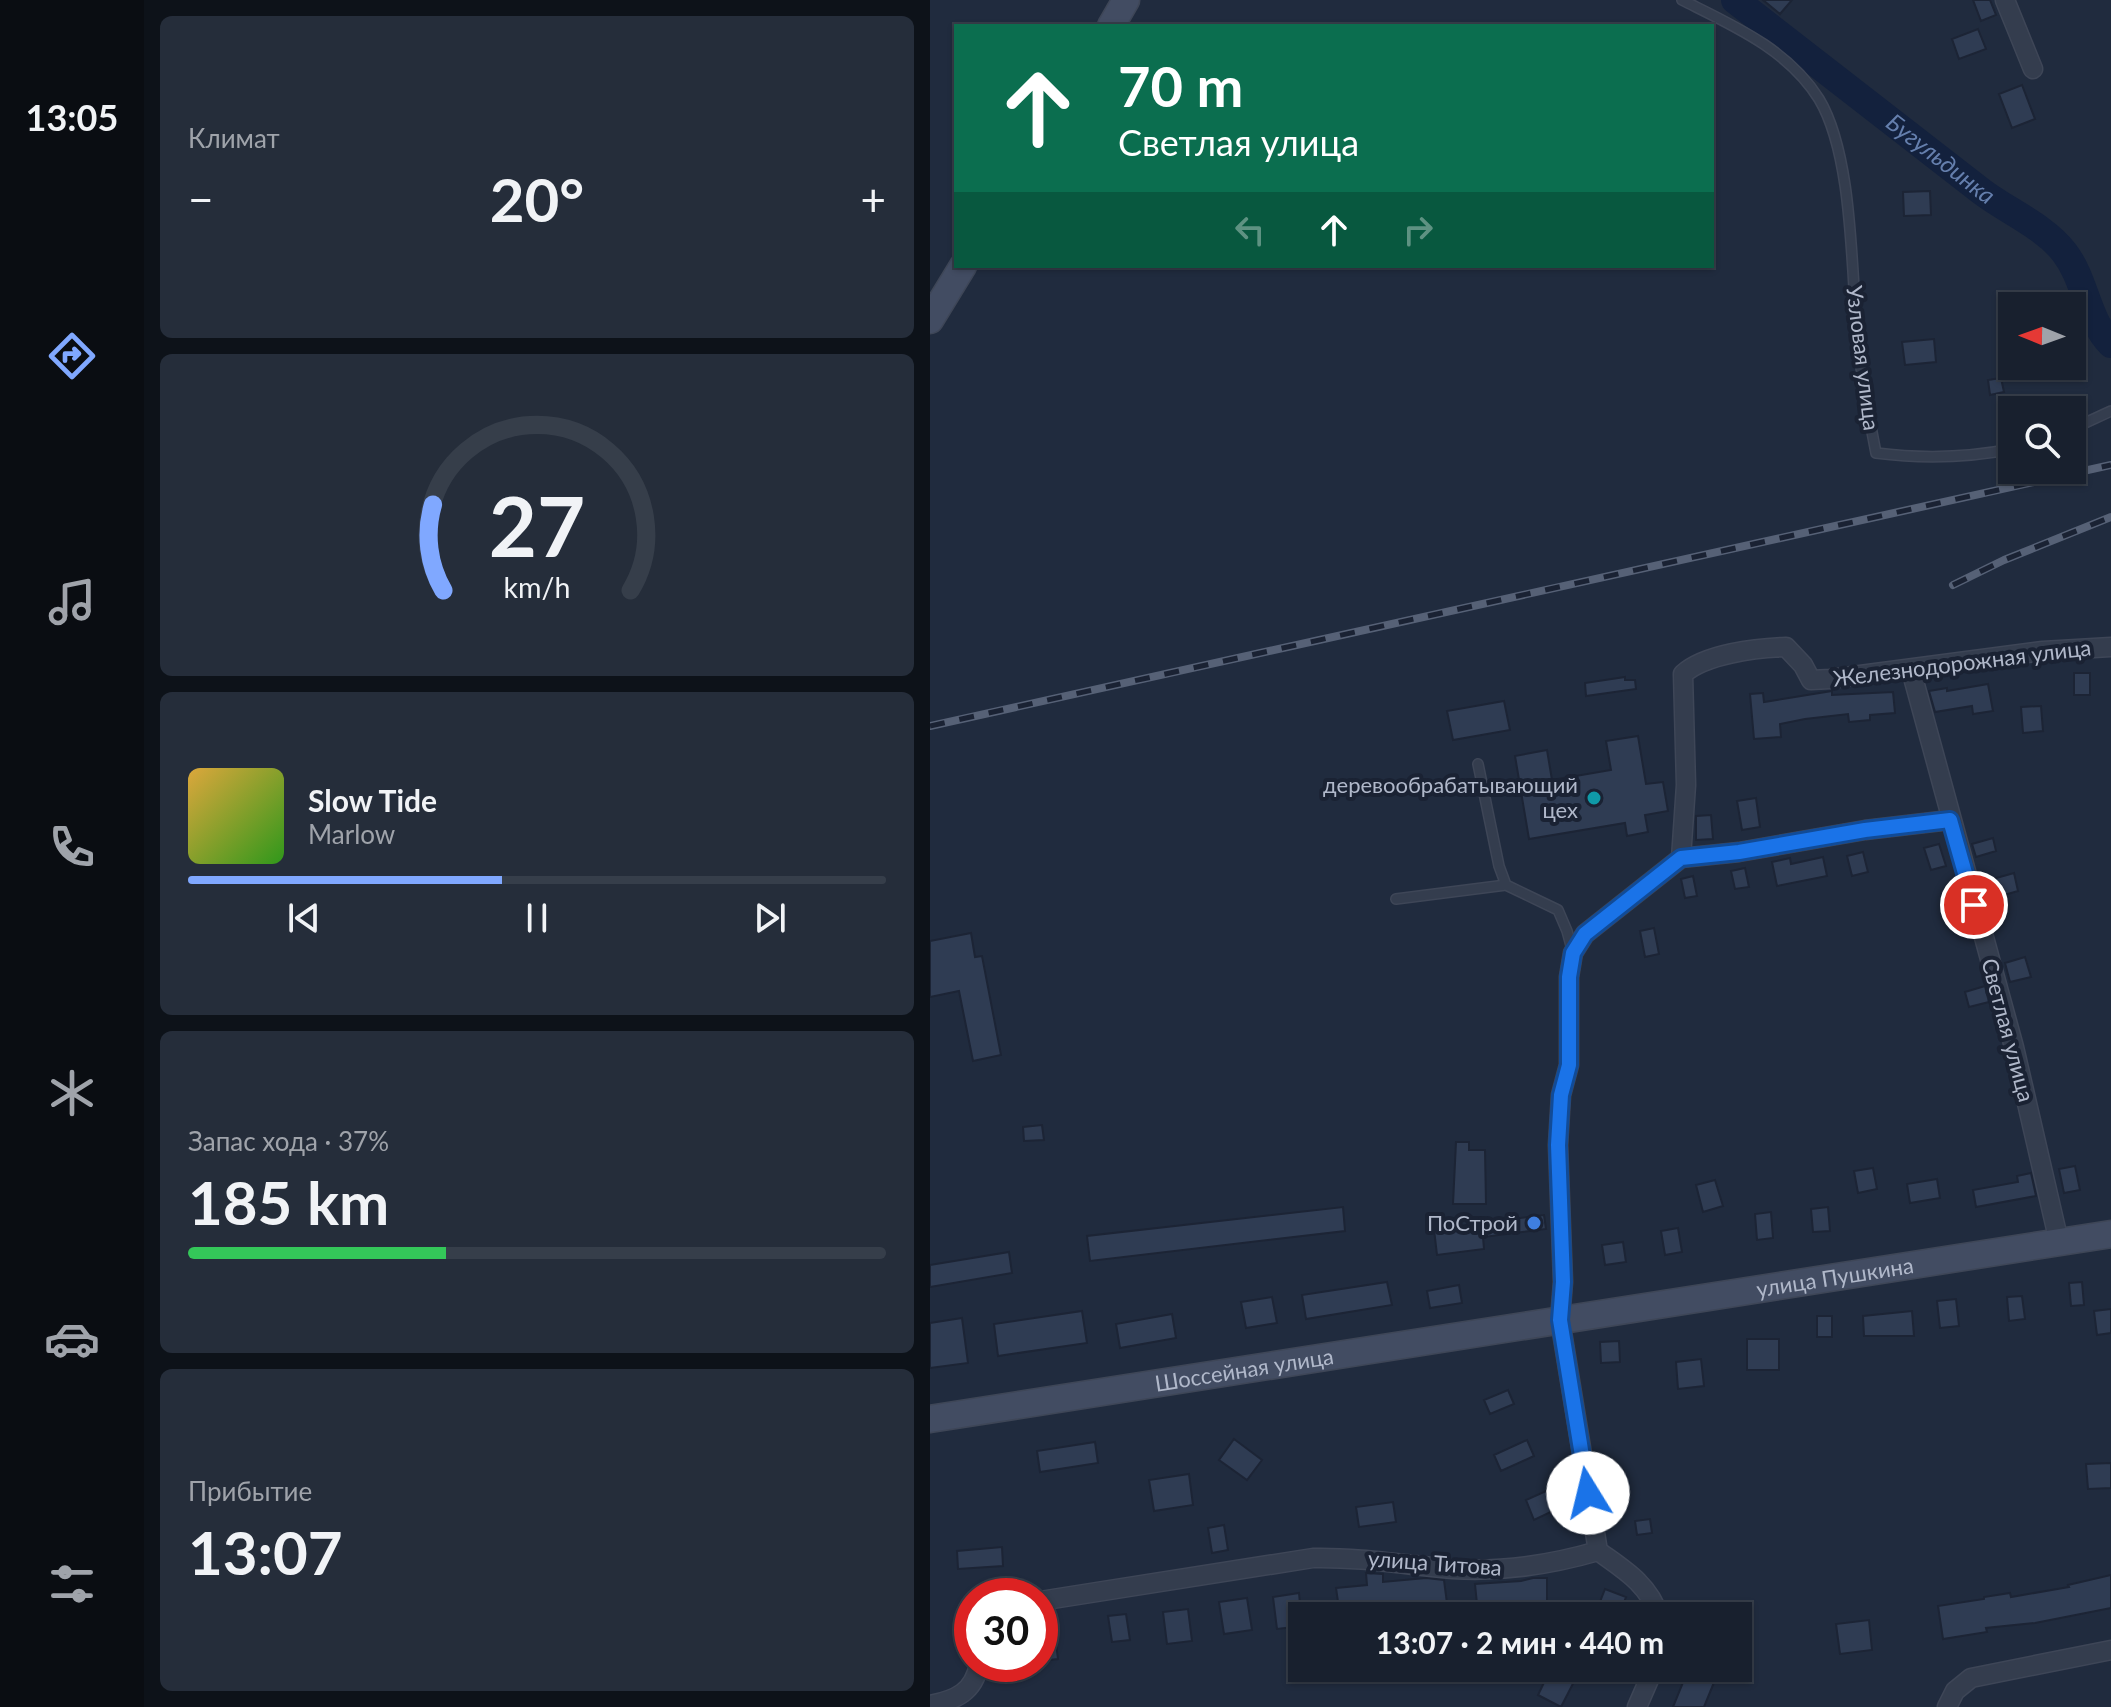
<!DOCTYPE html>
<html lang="ru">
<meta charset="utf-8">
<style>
:root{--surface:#18202e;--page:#252d3a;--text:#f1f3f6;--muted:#9fa3aa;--line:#363e4a;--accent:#80a8ff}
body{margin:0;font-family:Lato,sans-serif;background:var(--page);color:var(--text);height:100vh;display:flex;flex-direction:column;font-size:30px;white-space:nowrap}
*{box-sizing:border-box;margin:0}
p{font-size:26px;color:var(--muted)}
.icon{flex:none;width:44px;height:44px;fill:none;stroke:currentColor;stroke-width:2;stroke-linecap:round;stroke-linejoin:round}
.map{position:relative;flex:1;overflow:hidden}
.sheet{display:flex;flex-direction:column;gap:16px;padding:16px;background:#0d1219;width:786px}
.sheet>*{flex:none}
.top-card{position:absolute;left:24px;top:24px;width:760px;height:244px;border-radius:0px;box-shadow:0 2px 6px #0004,0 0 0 2px var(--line);background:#0b6e4f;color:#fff;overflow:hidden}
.needle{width:52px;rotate:271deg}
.fabs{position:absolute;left:1068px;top:292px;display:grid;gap:16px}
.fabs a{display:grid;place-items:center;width:88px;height:88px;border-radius:0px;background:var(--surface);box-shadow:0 2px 6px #0004,0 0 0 2px var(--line);font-size:40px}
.speed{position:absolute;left:24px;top:1578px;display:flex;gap:16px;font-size:40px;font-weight:700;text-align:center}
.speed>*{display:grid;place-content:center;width:104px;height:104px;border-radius:50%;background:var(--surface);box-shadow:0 2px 6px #0004,0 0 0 2px var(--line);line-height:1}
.speed .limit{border:12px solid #d22;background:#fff;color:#111}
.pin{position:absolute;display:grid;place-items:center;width:68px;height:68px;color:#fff;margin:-34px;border:4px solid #fff;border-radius:50%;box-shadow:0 2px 8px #0007}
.me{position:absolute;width:88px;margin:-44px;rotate:351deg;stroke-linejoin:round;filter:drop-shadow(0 0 6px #0008)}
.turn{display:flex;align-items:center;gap:28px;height:168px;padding:0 32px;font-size:36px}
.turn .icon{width:104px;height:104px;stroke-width:2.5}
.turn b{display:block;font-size:56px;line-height:68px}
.lanes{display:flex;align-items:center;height:76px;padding:0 32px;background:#0003;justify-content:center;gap:40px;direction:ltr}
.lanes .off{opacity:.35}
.big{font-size:60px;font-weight:700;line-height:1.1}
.sheet .card{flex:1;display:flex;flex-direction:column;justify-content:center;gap:12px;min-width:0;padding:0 28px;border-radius:12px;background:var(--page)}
.sheet .dial{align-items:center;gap:0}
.dial svg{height:208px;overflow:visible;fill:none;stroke:var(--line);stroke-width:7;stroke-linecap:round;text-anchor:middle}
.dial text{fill:var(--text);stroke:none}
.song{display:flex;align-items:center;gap:24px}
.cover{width:96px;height:96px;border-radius:12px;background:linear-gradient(135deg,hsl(40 70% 55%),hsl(110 70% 35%))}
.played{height:8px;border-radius:4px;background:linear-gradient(90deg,var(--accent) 45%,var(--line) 45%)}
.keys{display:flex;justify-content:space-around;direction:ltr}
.heat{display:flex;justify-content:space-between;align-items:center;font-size:44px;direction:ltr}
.charge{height:12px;border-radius:6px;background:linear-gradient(90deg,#34c759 37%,var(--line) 0)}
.trip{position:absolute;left:358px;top:1602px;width:464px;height:80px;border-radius:0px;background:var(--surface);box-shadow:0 2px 6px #0004,0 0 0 2px var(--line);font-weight:700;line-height:80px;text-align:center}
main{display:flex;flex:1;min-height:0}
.tabs{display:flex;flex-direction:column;width:144px;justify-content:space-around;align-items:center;background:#0a0d12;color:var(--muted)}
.tabs .icon{width:56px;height:56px}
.tabs .selected{color:var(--accent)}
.tabs b{font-size:36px;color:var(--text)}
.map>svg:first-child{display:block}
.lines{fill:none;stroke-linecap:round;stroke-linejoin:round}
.river{stroke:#13213d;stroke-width:28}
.building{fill:#2f3c53;stroke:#1c2435;stroke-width:2}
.service-casing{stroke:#3e4657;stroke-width:12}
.minor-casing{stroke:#3e4657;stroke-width:21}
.secondary-casing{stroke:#3e4657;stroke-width:29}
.service{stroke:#343d4e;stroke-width:9}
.minor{stroke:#343d4e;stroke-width:18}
.secondary{stroke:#424c62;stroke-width:26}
.rail-casing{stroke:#566176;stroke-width:8}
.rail{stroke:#1a2233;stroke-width:5;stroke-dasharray:15;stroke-linecap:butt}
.route-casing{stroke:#114b97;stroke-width:20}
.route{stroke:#1a73e8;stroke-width:14}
.culture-dot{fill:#0f9aa8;stroke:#1a2233;stroke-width:3}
.shop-dot{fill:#3f7fe0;stroke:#1a2233;stroke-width:3}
.labels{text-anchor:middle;stroke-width:8;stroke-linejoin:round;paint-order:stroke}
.street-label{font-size:22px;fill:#b0b8ca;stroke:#1a2233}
.poi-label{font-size:22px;fill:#b0b8ca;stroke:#1a2233;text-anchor:end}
.water-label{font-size:24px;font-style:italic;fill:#657fad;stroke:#1a2233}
</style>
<main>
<nav class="tabs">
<b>13:05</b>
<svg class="icon selected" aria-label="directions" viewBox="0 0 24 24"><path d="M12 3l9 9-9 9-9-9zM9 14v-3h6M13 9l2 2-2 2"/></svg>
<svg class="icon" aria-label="music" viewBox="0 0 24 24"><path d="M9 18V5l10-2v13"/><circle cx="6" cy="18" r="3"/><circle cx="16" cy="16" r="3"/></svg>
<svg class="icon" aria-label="phone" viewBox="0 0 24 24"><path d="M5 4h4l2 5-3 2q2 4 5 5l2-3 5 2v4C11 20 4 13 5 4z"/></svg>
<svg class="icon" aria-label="climate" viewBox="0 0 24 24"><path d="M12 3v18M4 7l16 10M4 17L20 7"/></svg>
<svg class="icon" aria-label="car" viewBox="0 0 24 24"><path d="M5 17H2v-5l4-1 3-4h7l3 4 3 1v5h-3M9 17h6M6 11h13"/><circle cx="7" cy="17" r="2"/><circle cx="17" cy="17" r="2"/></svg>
<svg class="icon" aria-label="filters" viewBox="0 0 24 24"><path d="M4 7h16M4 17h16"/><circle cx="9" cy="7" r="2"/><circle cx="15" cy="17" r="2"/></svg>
</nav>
<section class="sheet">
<div class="card"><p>Климат</p>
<div class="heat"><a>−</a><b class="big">20°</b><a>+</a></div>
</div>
<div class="card dial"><svg viewBox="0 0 100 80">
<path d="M14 69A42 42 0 1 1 86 69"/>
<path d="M14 69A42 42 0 0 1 10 36" stroke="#80a8ff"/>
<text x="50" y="56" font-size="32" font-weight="700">27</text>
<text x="50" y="72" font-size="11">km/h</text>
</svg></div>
<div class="card">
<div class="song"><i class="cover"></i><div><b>Slow Tide</b><p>Marlow</p></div></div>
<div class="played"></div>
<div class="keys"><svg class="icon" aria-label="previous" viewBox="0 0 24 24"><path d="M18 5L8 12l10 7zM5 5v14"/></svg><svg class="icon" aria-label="pause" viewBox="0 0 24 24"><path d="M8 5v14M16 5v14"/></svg><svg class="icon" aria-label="next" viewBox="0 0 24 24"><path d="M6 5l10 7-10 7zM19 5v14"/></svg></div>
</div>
<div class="card"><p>Запас хода · 37%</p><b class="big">185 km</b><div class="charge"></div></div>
<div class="card"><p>Прибытие</p><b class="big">13:07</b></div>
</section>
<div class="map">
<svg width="1181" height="1707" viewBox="0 0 1181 1707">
<rect width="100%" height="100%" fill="#202b3e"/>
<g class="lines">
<!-- river -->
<path class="river" id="s1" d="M805,0C887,63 969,127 1051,191C1077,211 1114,226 1134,252C1156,280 1156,318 1181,344"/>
</g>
<!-- building -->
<path class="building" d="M833,0H862L850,14Z
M1043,0H1060L1066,15L1051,21Z
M1048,29L1056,49L1029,59L1022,39Z
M1092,85L1105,119L1082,128L1069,94Z
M1000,191L1001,215L974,216L973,192Z
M1004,339L1006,362L975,365L972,342Z
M1071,378L1074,392L1060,395L1058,380Z
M1144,673H1160V695H1144Z
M695,677V680H705L706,689L656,696L655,683Z
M1058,684L1063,711L1043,714L1042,706L1005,712L999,691L1017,688V691Z
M902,691V695L963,692L965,713L940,715V720L919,722L918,714L875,719L850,724L851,737L824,739L820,694L833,693L834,702Z
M574,701L580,730L523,740L517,711Z
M1111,706L1113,731L1093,733L1091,707Z
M708,736L716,784L733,782L738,811L715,815L718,832L697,836L695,823L599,839L585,756L617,750L622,780L681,770L676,741Z
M826,798L830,827L812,830L807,801Z
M781,815L783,839L766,840V816Z
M1063,838L1066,851L1046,857L1042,844Z
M1009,844L1016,866L1001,870L994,848Z
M933,852L938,872L922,876L917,856Z
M893,857L897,876L847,886L842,862L860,858L861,864Z
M815,868L819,887L805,889L801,871Z
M1084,873L1088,891L1064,898L1059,880Z
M763,876L767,896L755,898L751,879Z
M724,928L729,954L715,957L710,931Z
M41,933L45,957L52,956L71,1055L43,1061L29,991L0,997V941Z
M1095,957L1101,977L1080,982L1075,963Z
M1055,986L1059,1002L1039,1007L1035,992Z
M112,1125L114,1140L94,1141L93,1127Z
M526,1142H539V1150H555L556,1204H523Z
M1145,1166L1150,1190L1134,1193L1129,1169Z
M943,1168L947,1189L928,1193L924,1171Z
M1101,1173L1106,1196L1046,1207L1043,1190L1088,1182L1087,1176Z
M1007,1179L1010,1198L980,1203L977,1184Z
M785,1180L793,1206L773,1212L766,1185Z
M413,1207L415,1231L160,1261L157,1236Z
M898,1207L900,1231L883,1232L881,1209Z
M841,1212L843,1238L827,1240L825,1214Z
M614,1215L616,1229L553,1237L554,1249L507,1255L504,1229Z
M748,1228L752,1252L735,1255L731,1231Z
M693,1242L696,1262L675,1265L672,1245Z
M79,1252L82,1273L0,1287V1265Z
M457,1282L462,1305L376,1319L372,1295Z
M1152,1282L1154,1305L1141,1306L1139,1283Z
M529,1285L532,1303L500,1308L497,1291Z
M1092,1296L1095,1319L1079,1321L1077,1297Z
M342,1297L347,1323L316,1328L311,1302Z
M1026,1299L1029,1326L1010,1328L1007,1301Z
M1181,1309V1333L1167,1335L1164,1311Z
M152,1311L157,1343L68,1356L64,1324Z
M982,1311L984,1336H934L933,1316Z
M242,1314L246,1338L190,1348L186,1324Z
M887,1316H902V1337H887Z
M32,1318L38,1363L0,1368V1323Z
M817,1339H849V1370H817Z
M689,1341L690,1362L671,1363L670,1342Z
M771,1359L774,1386L748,1389L746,1362Z
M578,1390L584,1404L560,1414L554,1400Z
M304,1439L332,1460L317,1480L289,1460Z
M597,1440L604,1456L571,1471L564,1455Z
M165,1442L168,1463L110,1472L107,1451Z
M1181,1463V1488L1158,1489L1156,1464Z
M259,1474L263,1505L224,1511L219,1480Z
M616,1491L625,1510L604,1520L596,1500Z
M463,1502L466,1522L429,1527L426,1507Z
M720,1519L722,1533L707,1535L705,1521Z
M294,1525L298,1550L282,1553L278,1528Z
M72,1547L73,1566L28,1569L27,1551Z
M436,1573L453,1574V1582L496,1578L514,1580L518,1611L500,1613V1608L463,1610V1605L435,1607L436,1616H410L406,1588L437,1585Z
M1181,1575V1608L1105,1623L1056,1628L1057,1632L1013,1639L1008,1606L1054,1599V1597L1080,1593L1081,1597L1139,1587L1138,1585Z
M603,1578H617V1607L572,1606L573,1613L548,1614L545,1584L591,1581Z
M675,1589L696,1597L689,1616H675L666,1612Z
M369,1593L372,1626L347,1629L343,1597Z
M317,1598L322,1630L294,1634L289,1602Z
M789,1602L822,1616H783Z
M258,1609L262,1641L237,1644L233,1612Z
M196,1614L200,1640L182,1642L178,1616Z
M939,1620L942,1650L910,1654L906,1624Z
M124,1627L128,1659L110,1661V1629Z
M621,1668H651L631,1707L608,1695Z
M758,1670L785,1680L774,1707H743Z"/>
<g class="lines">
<!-- service casing -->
<g class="service-casing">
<path id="service" d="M752,0C802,25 858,49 889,99C924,157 921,276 928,345C932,381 939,417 946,453C993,459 1036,458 1082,449
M1142,429L1181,411
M548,764L569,866L576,885L628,910L637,931L643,953
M466,899L576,885"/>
</g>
<!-- minor casing -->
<g class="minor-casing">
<path id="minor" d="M1075,0L1103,69
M981,670L1084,1047L1129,1242
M751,858L756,785L753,674C775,654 826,648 856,647L873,665L881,680L900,679L1113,651L1181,647
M668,1551C693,1569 719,1584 729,1616
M110,1601L383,1558C430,1557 476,1565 523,1569C573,1572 620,1565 668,1551L630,1320L633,1282L628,1145L631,1095L639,1065V977L643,953L655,934L751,858L809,852L935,830L1020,820
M0,1705C26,1700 44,1692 49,1664
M707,1707L724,1668
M1017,1707L1025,1691L1041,1678L1181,1650"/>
</g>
<!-- secondary casing -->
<g class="secondary-casing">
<g id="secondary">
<path d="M181,26L196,0"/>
<path d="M0,320L33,266"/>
<path id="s2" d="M0,1419L1181,1234"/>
</g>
</g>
<!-- service -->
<use href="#service" class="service"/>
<!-- minor -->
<use href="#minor" class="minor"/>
<!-- secondary -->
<use href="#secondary" class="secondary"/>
<!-- rail casing -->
<g class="rail-casing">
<path id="rail" d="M1023,585L1074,560L1181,517
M0,726L1181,465"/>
</g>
<!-- rail -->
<use href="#rail" class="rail"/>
</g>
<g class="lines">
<!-- route casing -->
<g class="route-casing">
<path id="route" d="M658,1493L630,1320L633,1282L628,1145L631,1095L639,1065V977L643,953L655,934L751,858L809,852L935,830L1020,820L1044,905"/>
</g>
<!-- route -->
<use href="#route" class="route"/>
</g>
<!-- markers -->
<circle class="culture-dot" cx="664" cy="798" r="8"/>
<circle class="shop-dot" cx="604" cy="1223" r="8"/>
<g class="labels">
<!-- street labels -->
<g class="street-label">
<text transform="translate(933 358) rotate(83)" y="8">Узловая улица</text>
<text transform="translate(1032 663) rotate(-7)" y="8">Железнодорожная улица</text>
<text transform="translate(1078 1030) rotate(75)" y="8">Светлая улица</text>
<text dy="8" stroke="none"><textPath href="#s2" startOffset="916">улица Пушкина</textPath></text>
<text dy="8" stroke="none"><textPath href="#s2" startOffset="318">Шоссейная улица</textPath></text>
<text transform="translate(505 1563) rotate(4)" y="8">улица Титова</text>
</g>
<!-- poi labels -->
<g class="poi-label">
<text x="648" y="793">деревообрабатывающий<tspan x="648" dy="25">цех</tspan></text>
<text x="588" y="1231">ПоСтрой</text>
</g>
<!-- water labels -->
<g class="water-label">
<text dy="8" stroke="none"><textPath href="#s1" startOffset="260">Бугульдинка</textPath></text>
</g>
</g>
</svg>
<div class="fabs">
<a><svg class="needle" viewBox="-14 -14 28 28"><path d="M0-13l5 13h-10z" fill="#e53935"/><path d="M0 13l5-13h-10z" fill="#9fa3aa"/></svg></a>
<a><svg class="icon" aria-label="search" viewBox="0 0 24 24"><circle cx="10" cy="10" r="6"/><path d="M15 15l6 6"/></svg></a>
</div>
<div class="speed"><div class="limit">30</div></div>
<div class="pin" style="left:1044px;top:905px;background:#d93025"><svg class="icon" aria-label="arrive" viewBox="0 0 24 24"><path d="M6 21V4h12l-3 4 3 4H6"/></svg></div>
<svg class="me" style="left:658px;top:1493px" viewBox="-20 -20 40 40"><circle r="19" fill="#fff"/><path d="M0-13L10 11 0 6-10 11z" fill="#1a73e8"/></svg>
<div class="trip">13:07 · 2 мин · 440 m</div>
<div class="top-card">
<div class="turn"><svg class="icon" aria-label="ahead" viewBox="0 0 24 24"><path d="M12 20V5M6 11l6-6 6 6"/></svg><div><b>70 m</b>Светлая улица</div></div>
<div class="lanes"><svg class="icon off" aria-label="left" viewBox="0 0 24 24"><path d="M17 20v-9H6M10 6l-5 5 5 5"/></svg><svg class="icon" aria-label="ahead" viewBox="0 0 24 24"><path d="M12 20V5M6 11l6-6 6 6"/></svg><svg class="icon off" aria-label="right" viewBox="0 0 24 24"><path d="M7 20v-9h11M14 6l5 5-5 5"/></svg></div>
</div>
</div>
</main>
